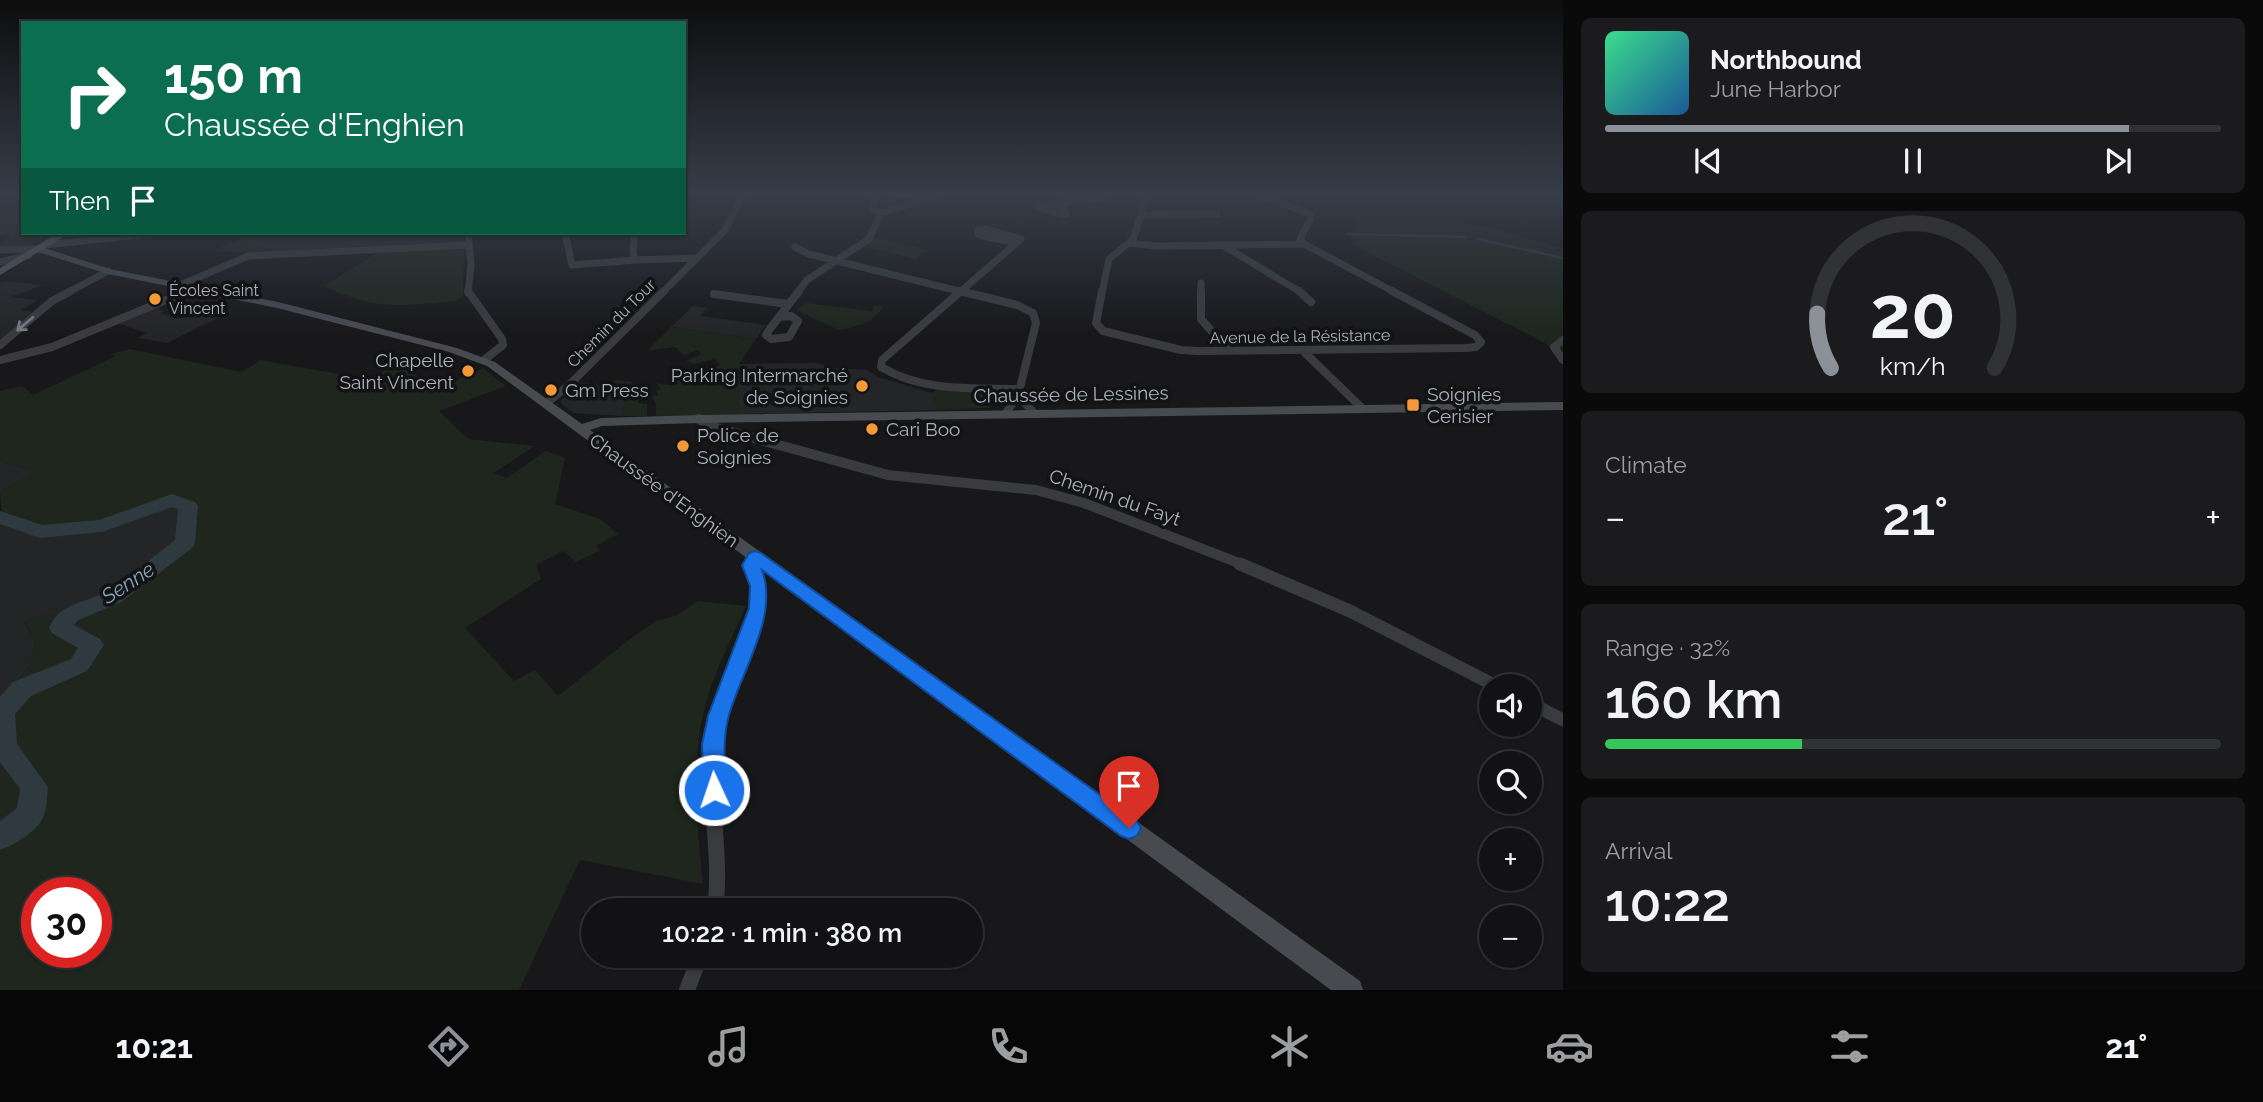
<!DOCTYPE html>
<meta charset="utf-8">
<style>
:root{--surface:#121214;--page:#1b1b1d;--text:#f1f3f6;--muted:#9c9ea0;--line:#313234;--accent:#8c9099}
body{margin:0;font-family:Raleway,sans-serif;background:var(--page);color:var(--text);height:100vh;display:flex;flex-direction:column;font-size:26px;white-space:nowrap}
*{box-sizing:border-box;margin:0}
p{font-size:23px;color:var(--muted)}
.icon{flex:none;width:38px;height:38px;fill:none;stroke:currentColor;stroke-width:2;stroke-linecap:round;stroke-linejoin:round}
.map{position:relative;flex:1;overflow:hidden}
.side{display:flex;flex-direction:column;gap:18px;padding:18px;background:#0a0a0b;width:700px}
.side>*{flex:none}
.top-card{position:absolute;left:21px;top:21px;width:665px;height:214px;border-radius:0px;box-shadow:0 2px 5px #0004,0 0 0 2px var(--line);background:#0b6e4f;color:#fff;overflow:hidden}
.controls{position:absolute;left:1479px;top:674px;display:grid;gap:14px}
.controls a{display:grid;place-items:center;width:63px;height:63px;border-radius:50%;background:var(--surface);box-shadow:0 2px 5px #0004,0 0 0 2px var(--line);font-size:35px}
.speed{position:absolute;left:21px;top:877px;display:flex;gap:14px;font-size:35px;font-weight:700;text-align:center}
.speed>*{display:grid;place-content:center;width:91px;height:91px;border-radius:50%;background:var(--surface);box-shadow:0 2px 5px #0004,0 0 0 2px var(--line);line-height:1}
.speed .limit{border:10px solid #d22;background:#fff;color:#111}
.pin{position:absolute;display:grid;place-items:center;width:60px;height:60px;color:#fff;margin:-72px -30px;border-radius:50% 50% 50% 0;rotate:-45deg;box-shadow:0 0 7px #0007}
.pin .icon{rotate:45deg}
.me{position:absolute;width:77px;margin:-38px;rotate:357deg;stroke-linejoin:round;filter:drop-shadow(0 0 5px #0008)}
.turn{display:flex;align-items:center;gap:24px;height:147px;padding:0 28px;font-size:32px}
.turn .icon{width:91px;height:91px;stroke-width:2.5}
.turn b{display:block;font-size:49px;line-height:60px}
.then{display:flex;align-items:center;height:66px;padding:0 28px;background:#0003;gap:14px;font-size:26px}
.big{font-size:52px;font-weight:600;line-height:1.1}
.side .tile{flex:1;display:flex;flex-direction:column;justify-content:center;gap:10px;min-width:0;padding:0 24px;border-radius:10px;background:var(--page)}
.side .dial{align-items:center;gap:0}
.dial svg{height:182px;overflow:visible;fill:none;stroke:var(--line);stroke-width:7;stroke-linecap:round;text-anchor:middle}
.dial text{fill:var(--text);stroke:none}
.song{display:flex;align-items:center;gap:21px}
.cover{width:84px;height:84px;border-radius:10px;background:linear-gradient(135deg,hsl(150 70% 55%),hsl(210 70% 35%))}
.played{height:7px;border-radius:4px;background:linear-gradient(90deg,var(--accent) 85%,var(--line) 85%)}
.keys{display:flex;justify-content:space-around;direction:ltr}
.heat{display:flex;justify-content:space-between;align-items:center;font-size:38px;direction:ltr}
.charge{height:10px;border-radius:5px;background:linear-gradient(90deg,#34c759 32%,var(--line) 0)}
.trip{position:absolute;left:581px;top:898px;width:402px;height:70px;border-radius:35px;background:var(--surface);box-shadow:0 2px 5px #0004,0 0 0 2px var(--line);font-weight:600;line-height:70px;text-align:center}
.tab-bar{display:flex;height:112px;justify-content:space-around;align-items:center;background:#070708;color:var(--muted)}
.tab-bar .icon{width:49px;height:49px}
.tab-bar .active{color:var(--accent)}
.tab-bar b{font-size:32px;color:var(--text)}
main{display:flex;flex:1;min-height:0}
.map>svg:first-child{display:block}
.built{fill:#242527}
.green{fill:#1e261e;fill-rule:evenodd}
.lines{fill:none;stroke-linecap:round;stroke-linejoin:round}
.stream{stroke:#2e3a3f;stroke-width:2.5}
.river{fill:#2e3a3f;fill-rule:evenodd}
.street-far4{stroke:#393b3f;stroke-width:7}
.street-far3{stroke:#393b3f;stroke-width:8}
.street-far2{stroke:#393b3f;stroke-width:10}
.street-far1{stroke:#393b3f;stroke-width:13}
.street{stroke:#393b3f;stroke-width:16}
.secondary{fill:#474a4f;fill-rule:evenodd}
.primary{fill:#55585e;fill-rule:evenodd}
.oneway{stroke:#777c83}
.route{fill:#1a73e8;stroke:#114b97;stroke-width:2}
.poi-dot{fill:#f39937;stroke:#131315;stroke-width:2.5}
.labels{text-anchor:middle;stroke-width:7;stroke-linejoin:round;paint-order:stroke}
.far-poi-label{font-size:16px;fill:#aab1ba;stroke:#131315;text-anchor:start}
.far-street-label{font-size:16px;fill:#aab1ba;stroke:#131315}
.poi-label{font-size:19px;fill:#aab1ba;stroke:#131315;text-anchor:start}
.street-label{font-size:19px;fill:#aab1ba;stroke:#131315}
.water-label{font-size:21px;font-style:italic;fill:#82a4b5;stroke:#131315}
</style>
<main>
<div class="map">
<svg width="1563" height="990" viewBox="0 0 1563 990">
<rect width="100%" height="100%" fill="#18181a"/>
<!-- built -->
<path class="built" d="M23,208V233H51L30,245L0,248V243L9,238L8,233L0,235V210Z
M288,233H462L464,243L248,254L247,236Z
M4,281L43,285L10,297L38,300L21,310L32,312L0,340V283Z
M693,306L706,308L701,316L766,325L756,339L671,327Z
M154,307L164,311L160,313L178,319L197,310L226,314L167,343L138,338L146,333L114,322Z
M817,363L832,368L867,370L878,377L932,393L938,410L738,414L739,364Z
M578,382L628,389L622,416L573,413L560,402Z
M0,461L36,472L0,492Z
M172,500L188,506L185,543L112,598L70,614H51L24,622L35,642L30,666L0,700V515L2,518L102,526Z"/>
<!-- green -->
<path class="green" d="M1358,214L1484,226L1563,248V360L1545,343L1351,244Z
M269,235L254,247L272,249L270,253L212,251L247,236Z
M875,237L928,250L915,259L862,246Z
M458,248L464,249L463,296L456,301C397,306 379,311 324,286L378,252Z
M806,303L872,311L874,305L883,307C874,323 856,327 839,330L796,310Z
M671,327L756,339L739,364L738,414L656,416V404L652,396L658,395L656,391L661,389L656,383L668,385L686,373L710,371L720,365L715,359L694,364L687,361L701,354L698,350L684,355L675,347L647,351Z
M130,349L242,372L261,360L376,381L384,370H407L440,388L483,368L506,386L439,411L468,439L534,446L494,473L506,478L546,451L565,458L555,504L600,519L618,534L596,546L601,550L576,562L563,551L536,565L541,579L465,628L514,681L535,670L558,696L630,639L656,621L677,615L698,601L746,606C733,636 717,666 708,696C689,757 697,822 703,884L580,860L519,990H0V700L30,666L35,642L24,621L51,614H70L112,598L185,543L188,506L172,500L102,526L40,532L2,518L0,492L35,472L0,461V391L22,386L33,395L116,356L111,354ZM37,892H96V952H37Z
M616,380L631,382L639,392H633L639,403L647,404V416H622L627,390L609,386Z
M936,390H994L1005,393L1008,399L988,408L938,410L932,393Z"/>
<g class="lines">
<!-- stream -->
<path class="stream" d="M1347,234L1466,237
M1477,239L1563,258"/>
<!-- river -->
<path class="river" d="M172,494L195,502L198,506L195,543L192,548L120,603L78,620L74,625L100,639L104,645L87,671L31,696L15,714L17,744L48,787C47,796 47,807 44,815C39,831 14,845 0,850V821L17,808L20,789L0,762V697L13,682L71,659L78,648L52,633L49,627C63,602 79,605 103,593C128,580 152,557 175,540L178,509L172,507L102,532L40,538L0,524V511L42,525L99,520Z"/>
<!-- street-far4 -->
<path class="street-far4" d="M875,195L872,210L881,213L941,195
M898,195L931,196
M1259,195L1310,214L1311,218L1300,239L1304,244
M1062,206L1066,214L1062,215L1036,206L1101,198L1103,195
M1142,215L1217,214
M468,233L471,264L468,293
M565,233L572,265L636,260
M634,233L633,254L636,260L697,258
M1129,243L1156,246L1304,244L1396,293
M45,245L157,233
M1224,246L1302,293
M795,247L809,254L967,293
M0,250L38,249
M0,262L29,255
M1201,283V293
M178,286L248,256L469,245
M67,293L108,271
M184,293L193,289
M662,293L725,230L743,195
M797,293L807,280L869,239L881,213
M959,293L1021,239L986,229L978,230V234L983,236L1016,243
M1102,293L1109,259L1133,239L1148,195"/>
<!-- street-far3 -->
<path class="street-far3" d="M468,291L502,339L503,345L484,360
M960,291L1017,305L1033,313L1036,323L1018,396L1005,414
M961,291L882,360L881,367C923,392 972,388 1019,389
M1102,291L1096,323L1103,331L1181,350L1197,351L1466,348L1476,347L1481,342L1475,335L1392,291
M1201,291V319L1229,351
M1299,291L1311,302
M714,294L788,304
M779,317L791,316L798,321L789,337L771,339L766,335L769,330L799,291
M1563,340L1554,347L1563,360
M0,345L52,301L71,291
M1302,350L1363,409
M0,360L52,347L188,291
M1018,396L1034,413
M547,403L569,385L664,291"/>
<!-- street-far2 -->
<path class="street-far2" d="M699,419L710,426L888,475L1036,490L1084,503L1244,565
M751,565L755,557"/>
<!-- street-far1 -->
<path class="street-far1" d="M1240,564L1350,611L1496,686
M1530,703L1563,720
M712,754C716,697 756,646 759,594C759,583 752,574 752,564"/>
<!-- street -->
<path class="street" d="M712,753C709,806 722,857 715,910
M687,990L700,956"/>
<!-- secondary -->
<path class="secondary" d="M38,246L110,269L278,302L457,348L495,362L582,424L601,418L699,415L1563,402V410L699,423L602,426L590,430L1360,981L1363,990H1331L487,366L449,352L277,308L108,274L35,251L34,249Z"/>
<!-- primary -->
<path class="primary" d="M58,233H70L0,275V268Z"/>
</g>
<!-- one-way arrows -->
<defs><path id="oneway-shaft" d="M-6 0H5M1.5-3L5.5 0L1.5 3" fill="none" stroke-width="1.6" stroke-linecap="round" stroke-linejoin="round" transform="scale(1.75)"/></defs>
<use class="oneway" href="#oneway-shaft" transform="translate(25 324) rotate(140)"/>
<!-- sky -->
<linearGradient id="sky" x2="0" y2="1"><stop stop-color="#0d0d0e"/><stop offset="0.58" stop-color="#373d49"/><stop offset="1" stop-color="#373d49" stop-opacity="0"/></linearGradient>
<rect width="1563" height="334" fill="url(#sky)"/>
<!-- route -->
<path class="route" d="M755,551L761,553L1137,821L1141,828L1137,836L1129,839L1121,836L762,570C779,616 742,670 729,715C722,740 725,765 726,790L722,797L714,800L706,797L703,790L702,744L708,716L749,608L750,586L742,565L749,553Z"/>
<!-- markers -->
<g class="poi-dot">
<circle cx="155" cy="299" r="7"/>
<circle cx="468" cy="371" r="7"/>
<circle cx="862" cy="386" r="7"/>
<circle cx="551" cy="390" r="7"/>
<rect x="1406" y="398" width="14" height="14" rx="3.5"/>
<circle cx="872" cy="429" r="7"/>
<circle cx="683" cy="446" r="7"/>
</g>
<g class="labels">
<!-- far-poi labels -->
<g class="far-poi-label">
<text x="169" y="296">Écoles Saint<tspan x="169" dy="18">Vincent</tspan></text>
</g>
<!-- far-street labels -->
<g class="far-street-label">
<text transform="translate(611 323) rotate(-45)" y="6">Chemin du Tour</text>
<text transform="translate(1300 336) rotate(-1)" y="6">Avenue de la Résistance</text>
</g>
<!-- poi labels -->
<g class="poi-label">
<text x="454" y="367" text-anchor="end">Chapelle<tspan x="454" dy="22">Saint Vincent</tspan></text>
<text x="848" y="382" text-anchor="end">Parking Intermarché<tspan x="848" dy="22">de Soignies</tspan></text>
<text x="565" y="397">Gm Press</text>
<text x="1427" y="401">Soignies<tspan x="1427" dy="22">Cerisier</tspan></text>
<text x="886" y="436">Cari Boo</text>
<text x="697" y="442">Police de<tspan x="697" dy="22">Soignies</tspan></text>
</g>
<!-- street labels -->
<g class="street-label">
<text transform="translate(1071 394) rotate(-1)" y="7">Chaussée de Lessines</text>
<text transform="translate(664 490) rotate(36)" y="7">Chaussée d'Enghien</text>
<text transform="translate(1115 497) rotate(19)" y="7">Chemin du Fayt</text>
</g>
<!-- water labels -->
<g class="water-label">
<text transform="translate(128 583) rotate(-33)" y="7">Senne</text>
</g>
</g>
</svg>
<div class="controls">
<a><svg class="icon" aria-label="sound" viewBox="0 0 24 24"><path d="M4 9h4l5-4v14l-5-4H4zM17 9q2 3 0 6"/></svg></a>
<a><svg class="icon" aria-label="search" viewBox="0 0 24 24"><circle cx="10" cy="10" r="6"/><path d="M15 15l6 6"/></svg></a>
<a>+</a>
<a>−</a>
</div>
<div class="speed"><div class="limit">30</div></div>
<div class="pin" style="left:1129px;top:828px;background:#d93025"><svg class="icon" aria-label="arrive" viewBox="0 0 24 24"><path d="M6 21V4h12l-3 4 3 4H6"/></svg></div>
<svg class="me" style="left:714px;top:790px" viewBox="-20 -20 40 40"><circle r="17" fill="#1a73e8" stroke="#fff" stroke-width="3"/><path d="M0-11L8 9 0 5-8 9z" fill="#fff"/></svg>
<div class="trip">10:22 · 1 min · 380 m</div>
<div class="top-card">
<div class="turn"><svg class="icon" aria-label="right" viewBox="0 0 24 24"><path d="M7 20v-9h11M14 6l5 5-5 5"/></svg><div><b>150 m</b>Chaussée d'Enghien</div></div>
<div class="then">Then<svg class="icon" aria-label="arrive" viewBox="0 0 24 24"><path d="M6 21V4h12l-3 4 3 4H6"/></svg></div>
</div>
</div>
<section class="side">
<div class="tile">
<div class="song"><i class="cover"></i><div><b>Northbound</b><p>June Harbor</p></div></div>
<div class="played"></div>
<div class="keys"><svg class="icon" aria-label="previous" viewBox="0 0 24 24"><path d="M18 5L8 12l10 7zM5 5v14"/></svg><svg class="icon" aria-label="pause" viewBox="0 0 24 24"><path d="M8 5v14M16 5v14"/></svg><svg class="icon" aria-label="next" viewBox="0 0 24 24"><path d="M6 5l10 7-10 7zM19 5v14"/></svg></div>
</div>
<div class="tile dial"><svg viewBox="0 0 100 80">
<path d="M14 69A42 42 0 1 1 86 69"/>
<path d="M14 69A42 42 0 0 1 8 45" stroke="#8c9099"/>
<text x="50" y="56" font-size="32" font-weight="700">20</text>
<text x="50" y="72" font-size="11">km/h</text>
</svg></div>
<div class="tile"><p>Climate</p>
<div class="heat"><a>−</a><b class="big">21°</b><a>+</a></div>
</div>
<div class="tile"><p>Range · 32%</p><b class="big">160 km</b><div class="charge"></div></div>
<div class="tile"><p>Arrival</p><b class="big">10:22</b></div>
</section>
</main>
<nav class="tab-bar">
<b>10:21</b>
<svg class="icon active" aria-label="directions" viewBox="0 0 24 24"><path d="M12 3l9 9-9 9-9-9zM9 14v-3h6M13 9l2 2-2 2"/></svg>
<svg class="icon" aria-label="music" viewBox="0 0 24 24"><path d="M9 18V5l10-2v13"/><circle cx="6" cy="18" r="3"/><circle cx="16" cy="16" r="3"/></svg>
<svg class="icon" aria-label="phone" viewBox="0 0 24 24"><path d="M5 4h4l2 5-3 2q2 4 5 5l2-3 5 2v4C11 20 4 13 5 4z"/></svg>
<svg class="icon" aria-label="climate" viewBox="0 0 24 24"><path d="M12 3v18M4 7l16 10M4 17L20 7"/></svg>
<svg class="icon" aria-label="car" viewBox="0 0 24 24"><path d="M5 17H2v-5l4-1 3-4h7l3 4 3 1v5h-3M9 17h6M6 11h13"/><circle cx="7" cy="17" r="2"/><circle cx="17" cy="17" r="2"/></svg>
<svg class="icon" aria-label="filters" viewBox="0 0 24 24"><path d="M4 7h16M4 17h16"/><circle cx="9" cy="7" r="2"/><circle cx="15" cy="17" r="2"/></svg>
<b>21°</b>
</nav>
